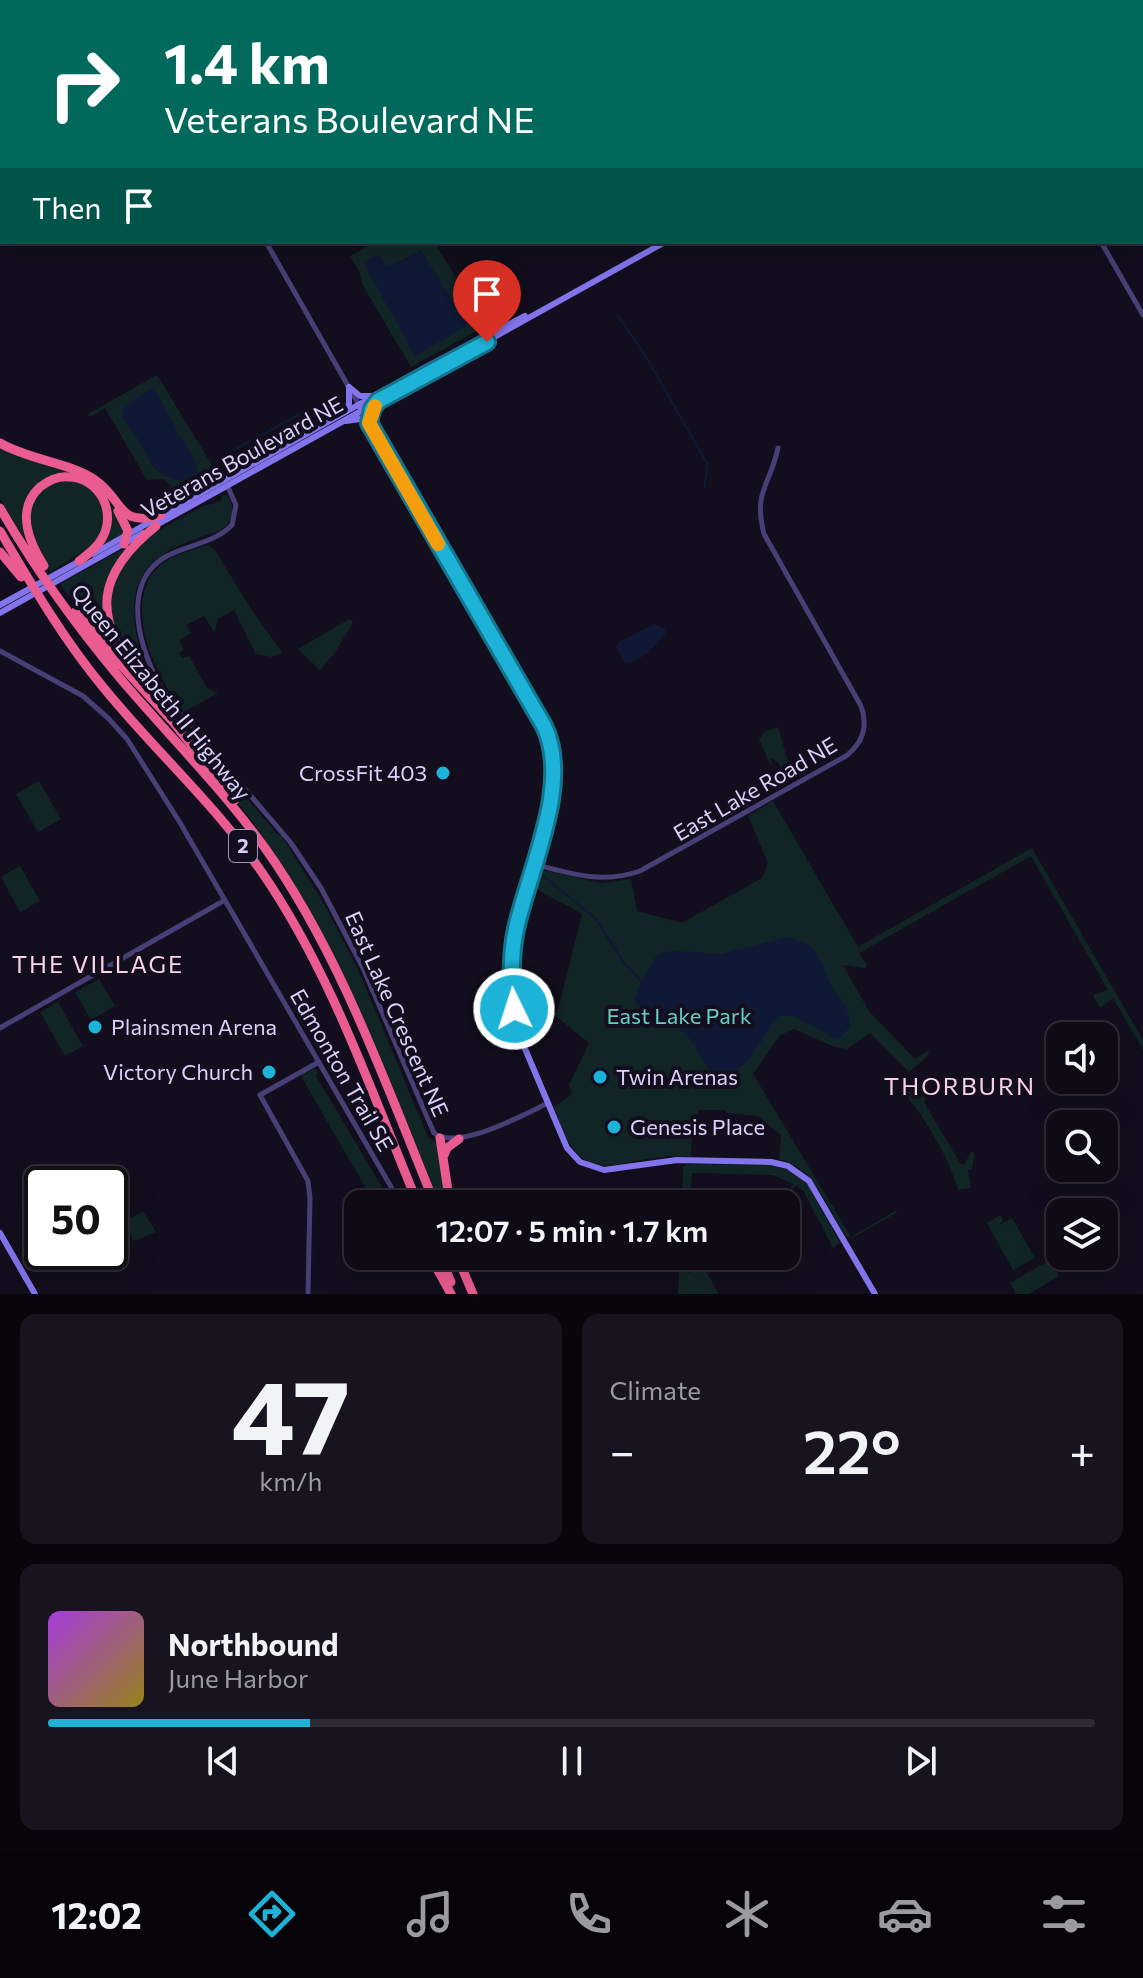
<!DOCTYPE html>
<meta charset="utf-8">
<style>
:root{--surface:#0e0a16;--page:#17131f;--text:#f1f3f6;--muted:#9b9aa1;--line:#2e2b35;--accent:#1db3d8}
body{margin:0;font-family:Commissioner,sans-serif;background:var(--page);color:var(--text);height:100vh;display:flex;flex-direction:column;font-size:30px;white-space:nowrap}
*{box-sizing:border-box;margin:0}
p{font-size:26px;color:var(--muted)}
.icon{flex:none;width:44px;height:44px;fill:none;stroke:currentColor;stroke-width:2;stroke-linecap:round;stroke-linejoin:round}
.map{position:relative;height:1294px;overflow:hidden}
.details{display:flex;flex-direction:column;gap:20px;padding:20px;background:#08060c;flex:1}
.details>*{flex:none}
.hud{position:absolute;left:0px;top:0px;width:1144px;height:244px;box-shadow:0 8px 32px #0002,0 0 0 2px var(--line);background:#00695c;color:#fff;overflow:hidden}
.buttons{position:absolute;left:1046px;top:1022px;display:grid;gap:16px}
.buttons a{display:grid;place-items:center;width:72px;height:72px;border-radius:16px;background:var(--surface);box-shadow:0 8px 32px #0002,0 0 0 2px var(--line);font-size:40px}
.speed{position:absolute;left:24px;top:1166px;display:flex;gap:16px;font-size:40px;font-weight:700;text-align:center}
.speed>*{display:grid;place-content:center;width:104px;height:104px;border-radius:50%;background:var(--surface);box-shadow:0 8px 32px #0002,0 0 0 2px var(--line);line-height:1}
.speed .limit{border:4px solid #111;border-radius:12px;background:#fff;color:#111}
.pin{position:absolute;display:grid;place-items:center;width:68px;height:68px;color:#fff;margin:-82px -34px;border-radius:50% 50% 50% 0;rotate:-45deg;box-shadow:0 0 8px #0007}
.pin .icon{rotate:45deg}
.me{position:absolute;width:88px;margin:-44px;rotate:356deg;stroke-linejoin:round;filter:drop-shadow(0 0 6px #0008)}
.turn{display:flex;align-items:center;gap:28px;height:168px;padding:0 32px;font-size:36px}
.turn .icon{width:104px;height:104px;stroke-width:2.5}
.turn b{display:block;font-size:56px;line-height:68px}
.then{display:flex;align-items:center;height:76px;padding:0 32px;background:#0003;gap:16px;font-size:30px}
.big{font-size:60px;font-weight:600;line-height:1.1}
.details .widget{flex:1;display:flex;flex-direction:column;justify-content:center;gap:12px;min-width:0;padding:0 28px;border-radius:16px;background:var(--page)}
.details .dial{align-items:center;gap:0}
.dial b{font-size:104px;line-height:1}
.song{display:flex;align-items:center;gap:24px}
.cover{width:96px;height:96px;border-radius:12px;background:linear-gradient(135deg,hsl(280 70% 55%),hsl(50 70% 35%))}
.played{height:8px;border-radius:4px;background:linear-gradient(90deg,var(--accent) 25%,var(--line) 25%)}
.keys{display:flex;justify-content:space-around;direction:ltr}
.heat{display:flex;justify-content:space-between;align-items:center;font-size:44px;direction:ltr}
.details .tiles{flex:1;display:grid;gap:20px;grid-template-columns:1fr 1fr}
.widget:last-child{grid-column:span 2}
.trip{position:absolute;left:344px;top:1190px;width:456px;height:80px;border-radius:16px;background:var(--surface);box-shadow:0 8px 32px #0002,0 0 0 2px var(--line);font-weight:600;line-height:80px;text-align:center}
.tabs{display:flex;height:128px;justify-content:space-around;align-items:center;background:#060409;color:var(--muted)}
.tabs .icon{width:56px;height:56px}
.tabs .on{color:var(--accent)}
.tabs b{font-size:36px;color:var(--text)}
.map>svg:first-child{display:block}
.green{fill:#122526}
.water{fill:#0f1935}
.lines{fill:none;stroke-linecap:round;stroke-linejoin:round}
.stream{stroke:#0f1935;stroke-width:2}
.tertiary{stroke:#473f76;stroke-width:5}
.secondary{stroke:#8374ec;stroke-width:6}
.motorway{stroke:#e95b91;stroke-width:9}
.route-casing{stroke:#13748c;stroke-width:20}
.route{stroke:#1db3d8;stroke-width:14}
.slow{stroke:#f59e0b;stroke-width:14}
.poi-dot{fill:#1db3d8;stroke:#120e1d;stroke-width:3}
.labels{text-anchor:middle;stroke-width:8;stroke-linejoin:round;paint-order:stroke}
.shield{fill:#120e1d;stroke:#9d96b7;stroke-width:2}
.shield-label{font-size:20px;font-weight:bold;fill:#d9d0f9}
.street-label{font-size:22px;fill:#d9d0f9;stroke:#120e1d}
.poi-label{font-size:22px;fill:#d9d0f9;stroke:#120e1d;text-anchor:start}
.park-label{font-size:22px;fill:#67cebf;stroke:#120e1d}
.neighbourhood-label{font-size:24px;letter-spacing:2px;fill:#f9d2e7;stroke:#120e1d}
</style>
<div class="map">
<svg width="1143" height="1294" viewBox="0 0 1143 1294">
<rect width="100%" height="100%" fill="#120e1d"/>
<!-- green -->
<path class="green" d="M376,242H434L486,326L411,367L362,284L360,273L350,256Z
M157,375L215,470L177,491L163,479L147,480L105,408L90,417L88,414Z
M0,445L85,476L105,493L125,529L123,534L99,547L107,534L103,494L72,475L30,495V549L0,499Z
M63,478L87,484L103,502L105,523L92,546L50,572C27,534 12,500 63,478Z
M223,494L229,497C235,510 233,522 221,530C197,539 168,546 150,565C121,596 137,654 156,686C168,707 186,725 201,744C226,774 251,803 276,833L281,835L326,907L361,976L428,1137L440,1145L448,1204H440L400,1109L284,870L261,833L140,674L114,633L109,602L117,570L152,534L201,507L221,501Z
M207,545L215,550L251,609L282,652L272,657L256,654L234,610L218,619L214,632L204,616L186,625L191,633L179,640L184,650L179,653L182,658L189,656L207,688L218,693L184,712C155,677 116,595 166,561C178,553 194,550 207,545Z
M121,550H125L115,565L106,616L129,668L104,643L60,584Z
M350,619L353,623L334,654L320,670L298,649Z
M778,727L788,762L782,769L778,762L770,758L772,765L770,764L759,739L764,732Z
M39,781L61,819L38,832L16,794Z
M773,801L858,947L1032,848L1143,1040V1050L1113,998L1100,1008L1093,995L1108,990L1031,856L859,953L867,965L865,968L843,965L869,1011L915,1059L929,1050L928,1056L909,1072L870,1033L847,1049L832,1046L794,1029L780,1035L753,1074L851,1237L897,1210L896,1213L852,1238L846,1237C827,1207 816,1169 779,1159L781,1135L758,1116L726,1113V1110H698V1114H693L691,1157C678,1156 666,1156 653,1158C626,1161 597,1176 576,1152C565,1140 560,1122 554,1107L572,1094L569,1085L589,1043L557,1017L521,1025L520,1022L557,1013L582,914L531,886L536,873L542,870L601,883L631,879L637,911L682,923L762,878L768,863L748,816Z
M20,866L40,901L20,912L1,877Z
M99,979L115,1006L91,1020L75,992Z
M58,1002L83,1046L65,1056L40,1012Z
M313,1069L318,1070L316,1076L392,1204H375L301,1076Z
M910,1083L931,1091L924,1102L960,1163L964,1165L971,1152L975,1153L972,1169L968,1170L971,1188L958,1190C952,1163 921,1110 901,1090Z
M687,1164L770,1165L791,1171L808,1185L840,1243L833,1248L804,1192L796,1186L787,1196L786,1195L793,1184L773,1175L692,1173L690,1204H682L683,1167Z
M143,1211L156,1232L134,1241L124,1222Z
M1000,1215L1003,1220L999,1225L1012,1218L1035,1258L1013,1270L987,1223Z
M680,1256H688V1273L704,1268L719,1294H678Z
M1050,1260L1059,1276L1029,1294H1016L1010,1283Z"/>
<!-- water -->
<path class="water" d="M421,251L469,325L415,356L364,264L375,256L380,257L387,266L392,265Z
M151,389L157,393L177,430V435C186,440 197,461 198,472C195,474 189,479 186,480C175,483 154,471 149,462L150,459L147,457L136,436L122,418L125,406Z
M654,624L665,629L666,633C655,646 647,657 629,663L624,661L616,647L619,642Z
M788,937C822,945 819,961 832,987C841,1005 850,1004 850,1027L840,1038H834L794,1016H781C766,1028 760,1048 747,1061C709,1101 705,1052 685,1034C671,1021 652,1015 636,1005L635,999L643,979L655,958L662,953L677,951L721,954Z"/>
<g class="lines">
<!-- stream -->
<path class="stream" d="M618,316L645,355L708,465L704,489
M474,317L480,315
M467,321L472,318
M234,450L329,398
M542,875L596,919L624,963L642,982"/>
<!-- tertiary -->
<path class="tertiary" d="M961,0L962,2
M266,242L359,405
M1101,242L1143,315
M226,483L236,505L232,525C215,543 186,545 165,557C115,587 144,665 170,701L291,843L321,888L363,968L434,1133C458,1151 523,1115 548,1103
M0,651L83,696L108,718L127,739L179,821L401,1204
M534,864C571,874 603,884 640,871L846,756C863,743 868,726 861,706L764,534C753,491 770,486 778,448
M0,1028L225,900
M308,1294L310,1198L308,1181L260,1095L319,1062"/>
<!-- secondary -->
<path class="secondary" d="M1091,2L1094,0
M349,387L360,396H370
M359,405L540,719L552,747L555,781L517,927L512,955V991L523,1044L567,1148L580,1162L604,1170L677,1160L771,1162L788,1166L809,1181L875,1294
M346,411L349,404V387
M346,421L360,419L369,423
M153,527L665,242
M93,554L422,369L525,316
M0,605L80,561
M0,613L143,533
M0,1233L35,1294"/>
<!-- motorway -->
<path class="motorway" d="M0,443C29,460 71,463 95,480C124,499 116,528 161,515
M0,508C34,567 75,624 119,677C167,734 221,787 265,848C341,955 385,1083 435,1204
M118,511L128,531L124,544
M0,531C32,585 63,639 103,687C154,750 215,804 261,871C331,972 371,1091 418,1204
M0,552L21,577
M44,566C29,542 15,510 40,487C48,481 58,476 68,477C100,477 118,514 101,540C96,549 87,555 79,561
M76,611L108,651L171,720
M138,677C92,616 96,574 156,526
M169,717L235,800
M440,1138L450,1204
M444,1155L447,1148L459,1139
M430,1256L451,1294
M440,1256L451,1282
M457,1256L473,1294"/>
</g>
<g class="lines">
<!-- route casing -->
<g class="route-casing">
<path id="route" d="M487,342L378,401L372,409L369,423L544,726C572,784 529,869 516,929C510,956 511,982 514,1009"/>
</g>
<!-- route -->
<use href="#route" class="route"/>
<!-- slow -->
<path class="slow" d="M375,406L369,423L438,544"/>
</g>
<!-- markers -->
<g class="poi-dot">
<circle cx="443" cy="773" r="8"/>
<circle cx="95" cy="1027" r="8"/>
<circle cx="269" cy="1072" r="8"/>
<circle cx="600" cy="1077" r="8"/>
<circle cx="614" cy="1127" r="8"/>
</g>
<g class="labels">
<!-- shield labels -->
<rect class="shield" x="229" y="830" width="28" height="32" rx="6"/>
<g class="shield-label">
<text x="243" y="853">2</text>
</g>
<!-- street labels -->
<g class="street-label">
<text transform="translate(242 457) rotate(-29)" y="8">Veterans Boulevard NE</text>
<text transform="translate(161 692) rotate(51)" y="8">Queen Elizabeth II Highway</text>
<text transform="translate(755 789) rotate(-30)" y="8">East Lake Road NE</text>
<text transform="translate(397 1014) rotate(66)" y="8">East Lake Crescent NE</text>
<text transform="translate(342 1070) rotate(60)" y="8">Edmonton Trail SE</text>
</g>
<!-- poi labels -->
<g class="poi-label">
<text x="427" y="781" text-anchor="end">CrossFit 403</text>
<text x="111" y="1035">Plainsmen Arena</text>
<text x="253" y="1080" text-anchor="end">Victory Church</text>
<text x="616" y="1085">Twin Arenas</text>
<text x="630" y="1135">Genesis Place</text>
</g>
<!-- park labels -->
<g class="park-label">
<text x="679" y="1024">East Lake Park</text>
</g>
<!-- neighbourhood labels -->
<g class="neighbourhood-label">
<text x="98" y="973">THE VILLAGE</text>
<text x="960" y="1095">THORBURN</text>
</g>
</g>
</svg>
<div class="buttons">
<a><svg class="icon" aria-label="sound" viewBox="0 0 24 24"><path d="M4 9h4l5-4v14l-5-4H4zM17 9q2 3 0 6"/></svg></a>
<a><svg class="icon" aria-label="search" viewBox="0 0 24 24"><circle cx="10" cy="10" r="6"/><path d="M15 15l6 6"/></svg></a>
<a><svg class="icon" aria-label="layers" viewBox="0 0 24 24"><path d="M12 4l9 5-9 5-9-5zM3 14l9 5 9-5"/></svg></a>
</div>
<div class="speed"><div class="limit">50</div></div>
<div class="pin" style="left:487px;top:342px;background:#d93025"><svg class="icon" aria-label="arrive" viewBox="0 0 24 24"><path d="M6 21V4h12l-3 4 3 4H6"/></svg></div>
<svg class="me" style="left:514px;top:1009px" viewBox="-20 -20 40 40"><circle r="17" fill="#1db3d8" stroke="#fff" stroke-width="3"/><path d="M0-11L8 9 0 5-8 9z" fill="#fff"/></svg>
<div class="trip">12:07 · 5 min · 1.7 km</div>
<div class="hud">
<div class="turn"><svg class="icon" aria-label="right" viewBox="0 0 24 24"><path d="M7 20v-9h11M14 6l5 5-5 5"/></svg><div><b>1.4 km</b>Veterans Boulevard NE</div></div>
<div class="then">Then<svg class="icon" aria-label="arrive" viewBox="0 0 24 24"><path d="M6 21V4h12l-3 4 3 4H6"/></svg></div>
</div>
</div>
<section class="details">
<div class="tiles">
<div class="widget dial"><b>47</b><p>km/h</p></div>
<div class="widget"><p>Climate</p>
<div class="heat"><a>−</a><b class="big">22°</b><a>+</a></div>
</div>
<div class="widget">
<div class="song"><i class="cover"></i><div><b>Northbound</b><p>June Harbor</p></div></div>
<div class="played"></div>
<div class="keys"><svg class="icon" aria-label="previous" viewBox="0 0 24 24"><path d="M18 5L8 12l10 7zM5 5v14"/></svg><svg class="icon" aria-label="pause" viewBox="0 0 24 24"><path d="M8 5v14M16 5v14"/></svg><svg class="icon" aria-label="next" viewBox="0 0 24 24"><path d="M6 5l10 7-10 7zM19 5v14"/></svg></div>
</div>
</div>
</section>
<nav class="tabs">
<b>12:02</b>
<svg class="icon on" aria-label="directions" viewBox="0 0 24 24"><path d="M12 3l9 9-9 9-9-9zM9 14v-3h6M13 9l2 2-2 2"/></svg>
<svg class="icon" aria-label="music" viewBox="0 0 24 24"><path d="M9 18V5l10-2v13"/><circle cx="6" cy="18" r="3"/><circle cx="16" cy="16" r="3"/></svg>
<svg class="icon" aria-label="phone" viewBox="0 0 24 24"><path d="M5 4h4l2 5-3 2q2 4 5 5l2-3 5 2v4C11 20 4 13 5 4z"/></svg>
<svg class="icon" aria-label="climate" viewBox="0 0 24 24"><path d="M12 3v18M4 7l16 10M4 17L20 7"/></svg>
<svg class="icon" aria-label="car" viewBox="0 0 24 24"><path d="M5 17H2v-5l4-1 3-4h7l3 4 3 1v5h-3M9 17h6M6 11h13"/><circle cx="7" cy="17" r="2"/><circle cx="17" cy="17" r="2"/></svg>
<svg class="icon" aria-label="filters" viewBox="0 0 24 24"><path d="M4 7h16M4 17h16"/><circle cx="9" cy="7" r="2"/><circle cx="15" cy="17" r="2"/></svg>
</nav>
